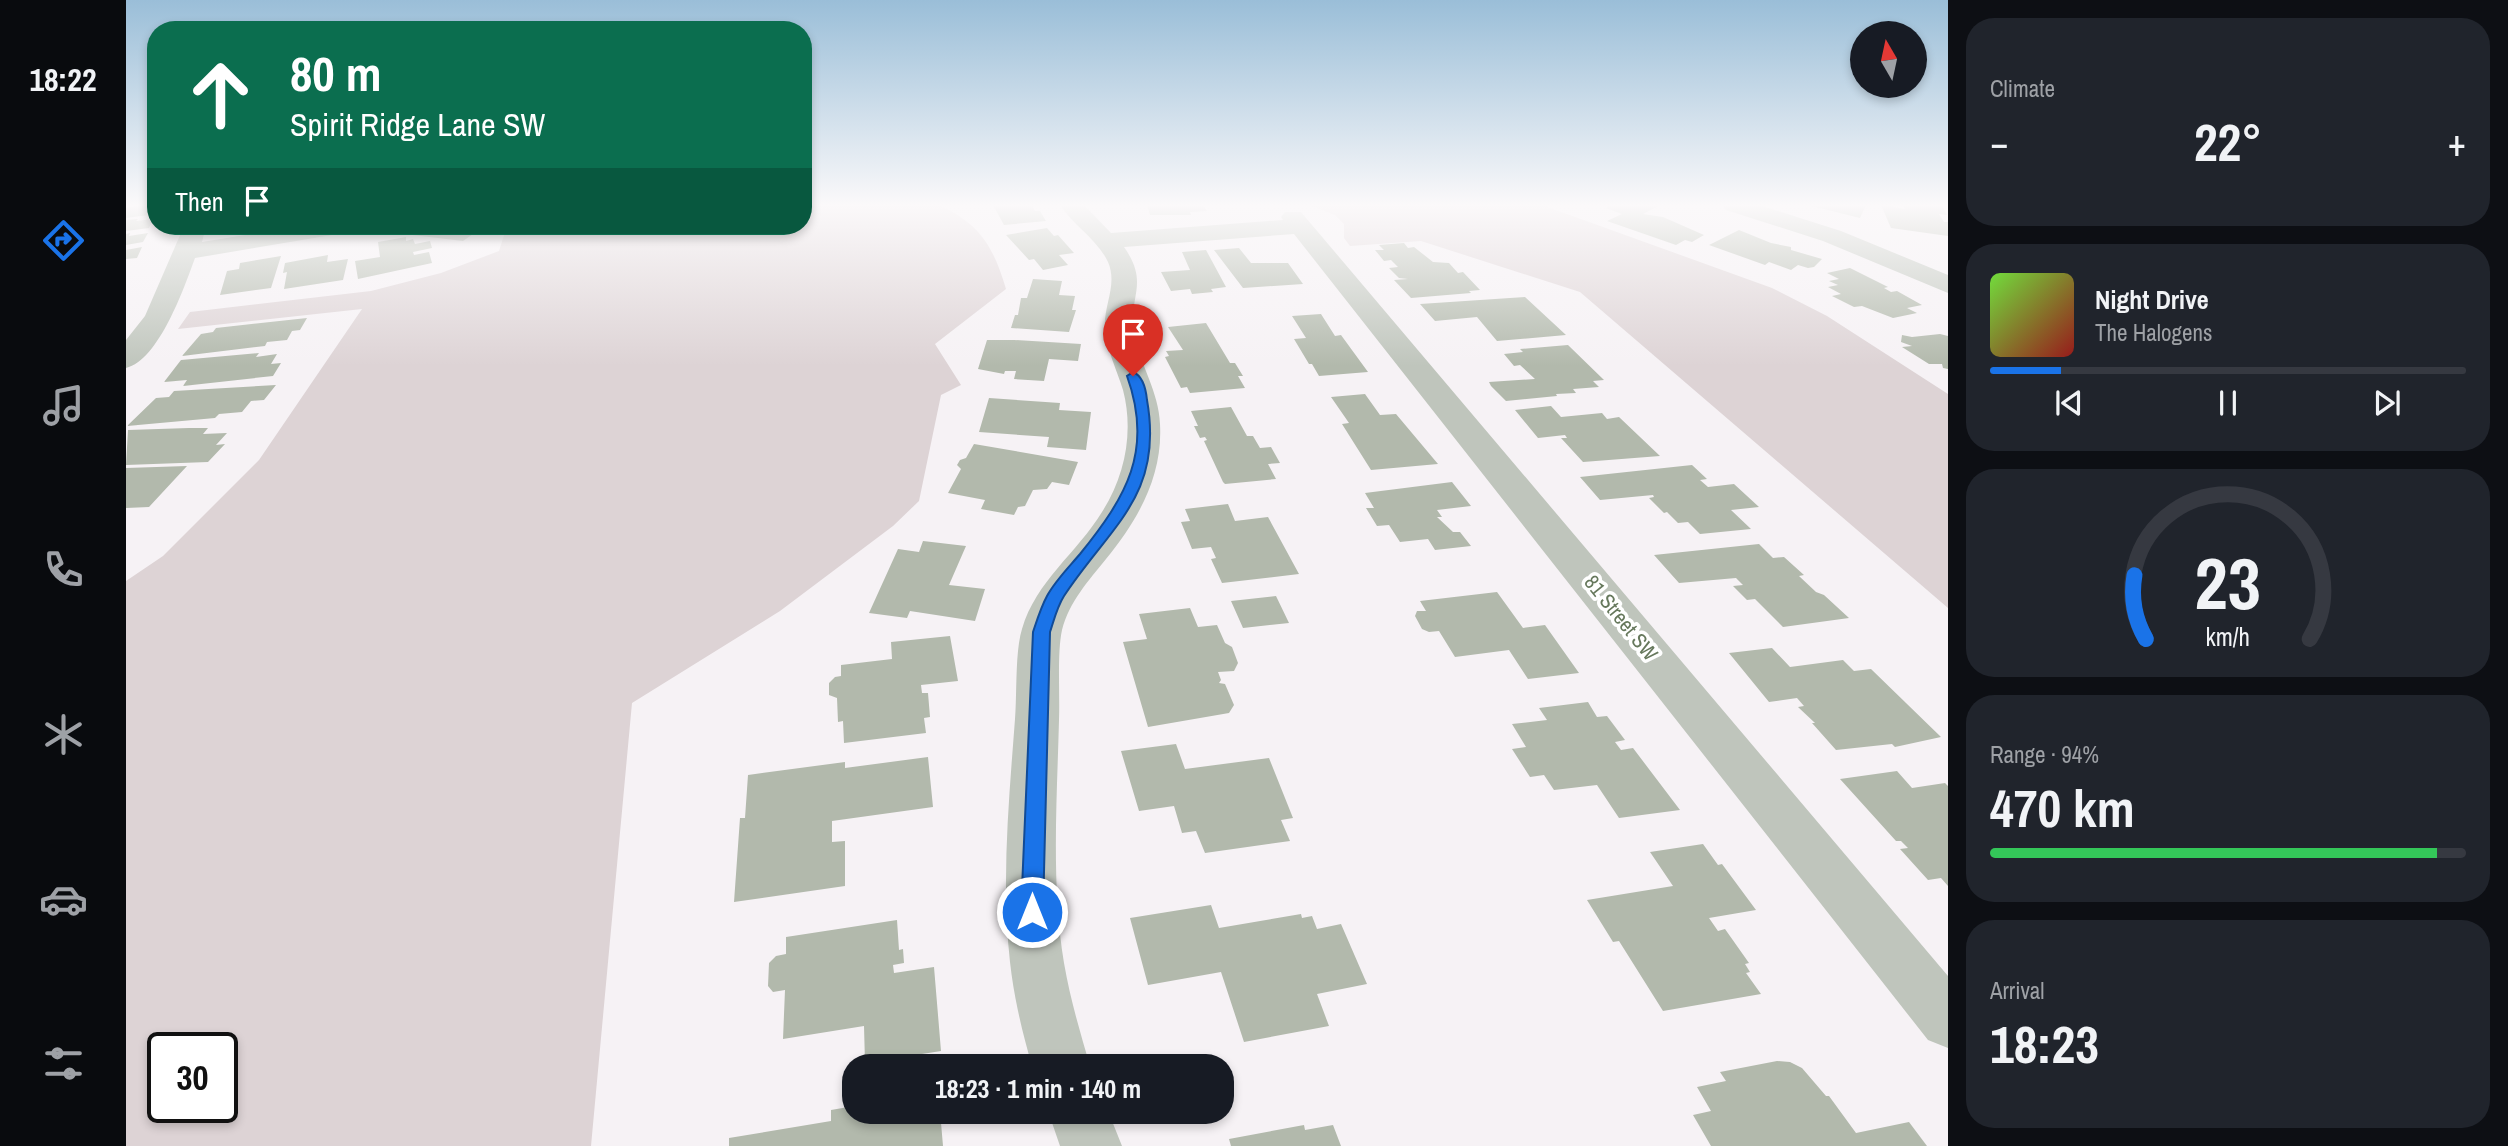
<!DOCTYPE html>
<meta charset="utf-8">
<style>
:root{--surface:#171b24;--page:#20242c;--text:#f1f3f6;--muted:#9ea1a6;--line:#363941;--accent:#1a73e8}
body{margin:0;font-family:"Archivo Narrow",sans-serif;background:var(--page);color:var(--text);height:100vh;display:flex;flex-direction:column;font-size:26px;white-space:nowrap}
*{box-sizing:border-box;margin:0}
p{font-size:23px;color:var(--muted)}
.icon{flex:none;width:38px;height:38px;fill:none;stroke:currentColor;stroke-width:2;stroke-linecap:round;stroke-linejoin:round}
.map{position:relative;flex:1;overflow:hidden}
.sheet{display:flex;flex-direction:column;gap:18px;padding:18px;background:#0d0f14;width:560px}
.sheet>*{flex:none}
.hud{position:absolute;left:21px;top:21px;width:665px;height:214px;border-radius:28px;box-shadow:0 4px 10px #0003;background:#0b6e4f;color:#fff;overflow:hidden}
.needle{width:46px;rotate:351deg}
.buttons{position:absolute;left:1724px;top:21px;display:grid;gap:14px}
.buttons a{display:grid;place-items:center;width:77px;height:77px;border-radius:50%;background:var(--surface);box-shadow:0 4px 10px #0003;font-size:35px}
.speed{position:absolute;left:21px;top:1032px;display:flex;gap:14px;font-size:35px;font-weight:700;text-align:center}
.speed>*{display:grid;place-content:center;width:91px;height:91px;border-radius:50%;background:var(--surface);box-shadow:0 4px 10px #0003;line-height:1}
.speed .limit{border:4px solid #111;border-radius:10px;background:#fff;color:#111}
.pin{position:absolute;display:grid;place-items:center;width:60px;height:60px;color:#fff;margin:-72px -30px;border-radius:50% 50% 50% 0;rotate:-45deg;box-shadow:0 0 7px #0007}
.pin .icon{rotate:45deg}
.me{position:absolute;width:77px;margin:-38px;rotate:0deg;stroke-linejoin:round;filter:drop-shadow(0 0 5px #0008)}
.turn{display:flex;align-items:center;gap:24px;height:147px;padding:0 28px;font-size:32px}
.turn .icon{width:91px;height:91px;stroke-width:2.5}
.turn b{display:block;font-size:49px;line-height:60px}
.then{display:flex;align-items:center;height:66px;padding:0 28px;background:#0003;gap:14px;font-size:26px}
.big{font-size:52px;font-weight:700;line-height:1.1}
.sheet .widget{flex:1;display:flex;flex-direction:column;justify-content:center;gap:10px;min-width:0;padding:0 24px;border-radius:28px;background:var(--page)}
.sheet .dial{align-items:center;gap:0}
.dial svg{height:182px;overflow:visible;fill:none;stroke:var(--line);stroke-width:7;stroke-linecap:round;text-anchor:middle}
.dial text{fill:var(--text);stroke:none}
.song{display:flex;align-items:center;gap:21px}
.cover{width:84px;height:84px;border-radius:10px;background:linear-gradient(135deg,hsl(100 70% 55%),hsl(0 70% 35%))}
.played{height:7px;border-radius:4px;background:linear-gradient(90deg,var(--accent) 15%,var(--line) 15%)}
.keys{display:flex;justify-content:space-around;direction:ltr}
.heat{display:flex;justify-content:space-between;align-items:center;font-size:38px;direction:ltr}
.charge{height:10px;border-radius:5px;background:linear-gradient(90deg,#34c759 94%,var(--line) 0)}
.trip{position:absolute;left:716px;top:1054px;width:392px;height:70px;border-radius:28px;background:var(--surface);box-shadow:0 4px 10px #0003;font-weight:700;line-height:70px;text-align:center}
main{display:flex;flex:1;min-height:0}
.dock{display:flex;flex-direction:column;width:126px;justify-content:space-around;align-items:center;background:#090b0e;color:var(--muted)}
.dock .icon{width:49px;height:49px}
.dock .on{color:var(--accent)}
.dock b{font-size:32px;color:var(--text)}
.map>svg:first-child{display:block}
.green{fill:#ddd3d5;fill-rule:evenodd}
.building{fill:#b2b9ac}
.lines{fill:none;stroke-linecap:round;stroke-linejoin:round}
.minor{fill:#bfc5bc;fill-rule:evenodd}
.route{fill:#1a73e8;stroke:#114b97;stroke-width:2}
.labels{text-anchor:middle;stroke-width:7;stroke-linejoin:round;paint-order:stroke}
.street-label{font-size:21px;fill:#66785c;stroke:#fff}
</style>
<main>
<nav class="dock">
<b>18:22</b>
<svg class="icon on" aria-label="directions" viewBox="0 0 24 24"><path d="M12 3l9 9-9 9-9-9zM9 14v-3h6M13 9l2 2-2 2"/></svg>
<svg class="icon" aria-label="music" viewBox="0 0 24 24"><path d="M9 18V5l10-2v13"/><circle cx="6" cy="18" r="3"/><circle cx="16" cy="16" r="3"/></svg>
<svg class="icon" aria-label="phone" viewBox="0 0 24 24"><path d="M5 4h4l2 5-3 2q2 4 5 5l2-3 5 2v4C11 20 4 13 5 4z"/></svg>
<svg class="icon" aria-label="climate" viewBox="0 0 24 24"><path d="M12 3v18M4 7l16 10M4 17L20 7"/></svg>
<svg class="icon" aria-label="car" viewBox="0 0 24 24"><path d="M5 17H2v-5l4-1 3-4h7l3 4 3 1v5h-3M9 17h6M6 11h13"/><circle cx="7" cy="17" r="2"/><circle cx="17" cy="17" r="2"/></svg>
<svg class="icon" aria-label="filters" viewBox="0 0 24 24"><path d="M4 7h16M4 17h16"/><circle cx="9" cy="7" r="2"/><circle cx="15" cy="17" r="2"/></svg>
</nav>
<div class="map">
<svg width="1822" height="1146" viewBox="0 0 1822 1146">
<rect width="100%" height="100%" fill="#f6f2f5"/>
<!-- green -->
<path class="green" d="M677,205C698,205 806,201 817,207C856,226 868,249 880,289L809,344L835,385L815,395L793,501L767,526L654,611L506,703L465,1146H0V581L37,556L133,460L236,309L52,329L64,312L245,291L315,273L373,251L381,226H677ZM37,1048H96V1108H37Z
M1183,205H1416L1646,288L1701,316L1822,394V608L1454,292L1295,241L1224,246L1218,238V224L1209,215Z"/>
<!-- building -->
<path class="building" d="M18,205H30V214L0,218V208Z
M867,205H906L909,211H914L920,221L878,225Z
M1021,205H1077L1081,211L1064,212L1065,215H1024Z
M1485,205H1534L1517,214L1537,217L1578,235L1566,242L1559,240L1550,245L1481,221L1496,214L1480,208Z
M1682,205H1740L1734,218Z
M1755,205L1779,209L1777,205H1816L1821,215L1813,214L1818,222H1822V236L1765,228Z
M12,219L10,221L27,219L23,228L0,231V220Z
M289,226H352L343,231L350,232L337,241L278,234Z
M921,228L928,236L932,235L948,253L933,255L942,265L917,270L908,259L903,260L880,235Z
M1613,230L1645,243L1665,247V250L1696,259L1688,267L1682,268L1672,265L1665,270L1643,262L1639,265L1583,245Z
M4,233L3,236L22,233L17,242L0,245V234Z
M280,237V241L287,239L289,244L304,241L306,248L287,252L288,255L303,252L306,263L232,279L229,261L254,257L252,242Z
M1278,243L1282,248L1288,247L1307,262L1323,263L1332,273L1337,272L1354,290L1343,291L1345,293L1285,298L1268,280L1282,279L1273,278L1263,268L1272,267L1265,260L1258,261L1249,250H1258L1253,245Z
M16,247L11,258L0,259V250Z
M1113,248L1125,263H1162L1177,284L1117,288L1088,250Z
M1080,250L1100,287L1085,289L1087,292L1066,294L1064,289L1045,291L1035,272L1064,270L1056,252Z
M202,255L201,262L222,259L217,280L158,289L161,272L157,273L159,263Z
M155,256L145,288L94,295L101,271L113,269L114,263Z
M1724,268L1762,287L1758,288L1765,292L1771,291L1796,305L1781,308L1791,313L1767,318L1736,306L1728,307L1706,296L1715,294L1702,287L1712,285L1703,281L1713,279L1701,273Z
M907,279L936,281L933,295L949,296L946,310H950L943,332L885,328L889,315H892L895,298H901Z
M1399,297L1440,335L1371,341L1351,317L1309,321L1294,304Z
M1195,314L1209,336L1215,335L1242,372L1193,376L1186,364H1183L1168,339L1180,338L1166,316Z
M181,318L174,330L166,331L161,340L141,342L139,346L56,356L75,334L87,332L90,328Z
M1080,323L1104,363H1109L1117,376H1112L1119,388L1064,393L1061,387L1055,388L1039,357L1043,356L1040,351L1057,350L1042,327Z
M1814,334L1822,336V369L1817,368L1816,364H1803L1776,347L1786,346L1775,342L1776,335L1786,337Z
M861,340H888L955,344L952,361L923,359L918,381L888,379L890,371H879L878,374L852,369Z
M1442,345L1478,380L1467,381L1473,387L1447,389L1450,393L1430,394L1431,396L1380,401L1365,386L1363,382L1409,379L1394,365L1388,366L1378,354L1397,352L1394,349Z
M133,353L130,357L151,354L145,364L155,363L147,376L57,386L61,380L38,382L55,360Z
M150,385L138,400L125,401L116,412L93,414L89,418L1,426L30,398L43,397L48,391Z
M1239,394L1254,415L1270,414L1312,464L1245,470L1216,424L1223,423L1205,397Z
M863,398L934,403L933,410L965,412L960,450L921,447L923,437L853,432Z
M1425,406L1435,417L1476,413L1481,419L1493,417L1534,456L1457,462L1435,438H1441L1439,435L1412,438L1389,410Z
M1105,407L1121,436H1127L1134,448L1145,447L1154,463L1142,464L1150,479L1099,484L1097,482L1078,441L1081,440L1079,437L1074,438L1068,426H1072L1065,411Z
M63,428H82L77,434L101,433L90,445L99,444L82,462L0,465L2,430Z
M848,444L952,462L943,485L926,482L921,489L907,490L899,506L892,507L888,515L855,509L859,500L822,493L835,469L831,465L834,460L840,458Z
M1566,465L1581,479L1574,480L1582,487L1608,484L1633,507L1605,510L1625,529L1574,534L1562,522L1552,523L1541,512L1538,513L1523,498L1528,497L1527,495L1474,500L1454,477Z
M61,466L23,507L0,508V468Z
M1326,482L1345,506L1311,510L1316,517H1311L1327,532H1334L1345,546L1309,550L1302,539L1274,542L1263,525L1251,526L1240,508H1248L1239,493Z
M1102,504L1109,521L1142,517L1173,574L1096,583L1085,559L1090,558L1085,547L1066,549L1055,522L1064,521L1059,509Z
M797,541L840,546L823,585L859,589L849,621L784,611L781,618L743,613L772,549L793,552Z
M1633,544L1647,558L1658,557L1678,575L1673,576L1690,592L1698,595L1723,618L1657,627L1629,599L1621,600L1607,586L1617,585L1610,578L1553,583L1528,555Z
M1371,592L1397,628L1419,625L1453,673L1402,679L1383,650L1329,657L1313,631L1303,632L1296,629L1289,616L1291,611H1300L1294,601Z
M1150,596L1163,623L1117,628L1105,601Z
M1064,608L1072,627L1091,625L1099,643L1106,647L1112,663L1108,671L1092,672L1095,680L1093,683L1099,684L1108,705L1103,713L1022,727L997,642L1021,639L1013,614Z
M824,636L832,681L795,685L796,693H802L804,717L798,718L800,733L718,743L717,721L712,722L711,698L703,695V683L709,677L715,676V665L766,659L765,642Z
M1646,648L1664,667L1717,660L1728,671L1745,669L1815,737L1769,747L1766,744L1710,750L1686,723H1689L1672,707L1678,706L1671,698L1643,702L1603,653Z
M1462,702L1471,717L1481,716L1499,740L1489,742L1495,750L1507,748L1554,810L1493,818L1471,785L1428,790L1418,775L1404,777L1386,749L1400,747L1386,724L1421,720L1413,708Z
M1050,744L1059,769L1143,758L1167,818L1155,820L1164,841L1079,853L1070,831L1056,833L1048,806L1013,811L995,751Z
M802,757L807,807L706,821V842L719,841V886L608,902L614,818H619L622,775L719,762V768Z
M1771,771L1786,788L1819,783L1822,786V886L1815,878L1802,880L1774,849L1782,848L1775,841H1770L1714,779Z
M1577,844L1592,865L1596,864L1630,910L1583,918L1592,931L1599,929L1623,963L1619,964L1624,972L1620,973L1635,994L1537,1011L1493,941L1487,942L1461,900L1547,886L1524,852Z
M1085,905L1093,928L1175,914L1176,918L1186,916L1191,929L1215,924L1241,984L1191,994L1203,1026L1118,1042L1095,972L1022,985L1004,918Z
M771,920L773,950L777,949L778,963L767,965L768,973L808,967L815,1051L739,1063L738,1026L657,1039L659,990L647,992L642,986L643,963L650,956L660,954V937Z
M1651,1061L1664,1062L1676,1068L1700,1096H1703L1730,1133L1783,1122L1801,1146H1585L1567,1115L1585,1111L1571,1087L1600,1081L1594,1072Z
M728,1106V1111H814L817,1146H603V1138L705,1121V1110Z
M1178,1125L1179,1130L1207,1125L1215,1146H1105L1103,1139Z"/>
<g class="lines">
<!-- minor -->
<path class="minor" d="M934,205H958L985,233L1157,220L1155,217L1159,212H1175L1822,976V1048L1802,1040L1168,234L998,247C1024,284 1002,296 1008,333C1014,365 1033,392 1034,424C1037,476 1012,520 980,559C963,580 943,602 936,630C931,653 934,694 933,720C931,800 925,883 938,963C944,998 954,1032 964,1066H906C896,1031 888,998 884,962C875,882 883,799 889,719C891,694 889,651 896,629C910,581 951,553 976,512C999,476 1008,432 997,390C991,370 981,351 979,329C977,306 992,285 982,262C972,240 947,225 934,205Z
M1596,205H1633L1715,231L1822,275V293L1697,241L1600,210Z
M58,226H80L76,242L175,226H230L227,231L218,233L69,258C58,288 33,360 0,368V340L19,316Z
M922,1111H982L996,1146H934Z"/>
</g>
<!-- sky -->
<linearGradient id="sky" x2="0" y2="1"><stop stop-color="#9abed8"/><stop offset="0.56" stop-color="#fbf9fa"/><stop offset="1" stop-color="#fbf9fa" stop-opacity="0"/></linearGradient>
<rect width="1822" height="366" fill="url(#sky)"/>
<!-- route -->
<path class="route" d="M1007,372C1017,376 1020,390 1021,400C1038,496 984,526 938,596C931,607 928,620 924,632L917,912L914,919L906,922L898,919L895,912L907,632C911,620 915,607 921,596C929,581 943,567 954,554C1000,497 1028,451 1001,376Z"/>
<g class="labels">
<!-- street labels -->
<g class="street-label">
<text transform="translate(1495 618) rotate(51)" y="7">81 Street SW</text>
</g>
</g>
</svg>
<div class="buttons">
<a><svg class="needle" viewBox="-14 -14 28 28"><path d="M0-13l5 13h-10z" fill="#e53935"/><path d="M0 13l5-13h-10z" fill="#9ea1a6"/></svg></a>
</div>
<div class="speed"><div class="limit">30</div></div>
<div class="pin" style="left:1007px;top:376px;background:#d93025"><svg class="icon" aria-label="arrive" viewBox="0 0 24 24"><path d="M6 21V4h12l-3 4 3 4H6"/></svg></div>
<svg class="me" style="left:906px;top:912px" viewBox="-20 -20 40 40"><circle r="17" fill="#1a73e8" stroke="#fff" stroke-width="3"/><path d="M0-11L8 9 0 5-8 9z" fill="#fff"/></svg>
<div class="trip">18:23 · 1 min · 140 m</div>
<div class="hud">
<div class="turn"><svg class="icon" aria-label="ahead" viewBox="0 0 24 24"><path d="M12 20V5M6 11l6-6 6 6"/></svg><div><b>80 m</b>Spirit Ridge Lane SW</div></div>
<div class="then">Then<svg class="icon" aria-label="arrive" viewBox="0 0 24 24"><path d="M6 21V4h12l-3 4 3 4H6"/></svg></div>
</div>
</div>
<section class="sheet">
<div class="widget"><p>Climate</p>
<div class="heat"><a>−</a><b class="big">22°</b><a>+</a></div>
</div>
<div class="widget">
<div class="song"><i class="cover"></i><div><b>Night Drive</b><p>The Halogens</p></div></div>
<div class="played"></div>
<div class="keys"><svg class="icon" aria-label="previous" viewBox="0 0 24 24"><path d="M18 5L8 12l10 7zM5 5v14"/></svg><svg class="icon" aria-label="pause" viewBox="0 0 24 24"><path d="M8 5v14M16 5v14"/></svg><svg class="icon" aria-label="next" viewBox="0 0 24 24"><path d="M6 5l10 7-10 7zM19 5v14"/></svg></div>
</div>
<div class="widget dial"><svg viewBox="0 0 100 80">
<path d="M14 69A42 42 0 1 1 86 69"/>
<path d="M14 69A42 42 0 0 1 9 41" stroke="#1a73e8"/>
<text x="50" y="56" font-size="32" font-weight="700">23</text>
<text x="50" y="72" font-size="11">km/h</text>
</svg></div>
<div class="widget"><p>Range · 94%</p><b class="big">470 km</b><div class="charge"></div></div>
<div class="widget"><p>Arrival</p><b class="big">18:23</b></div>
</section>
</main>
